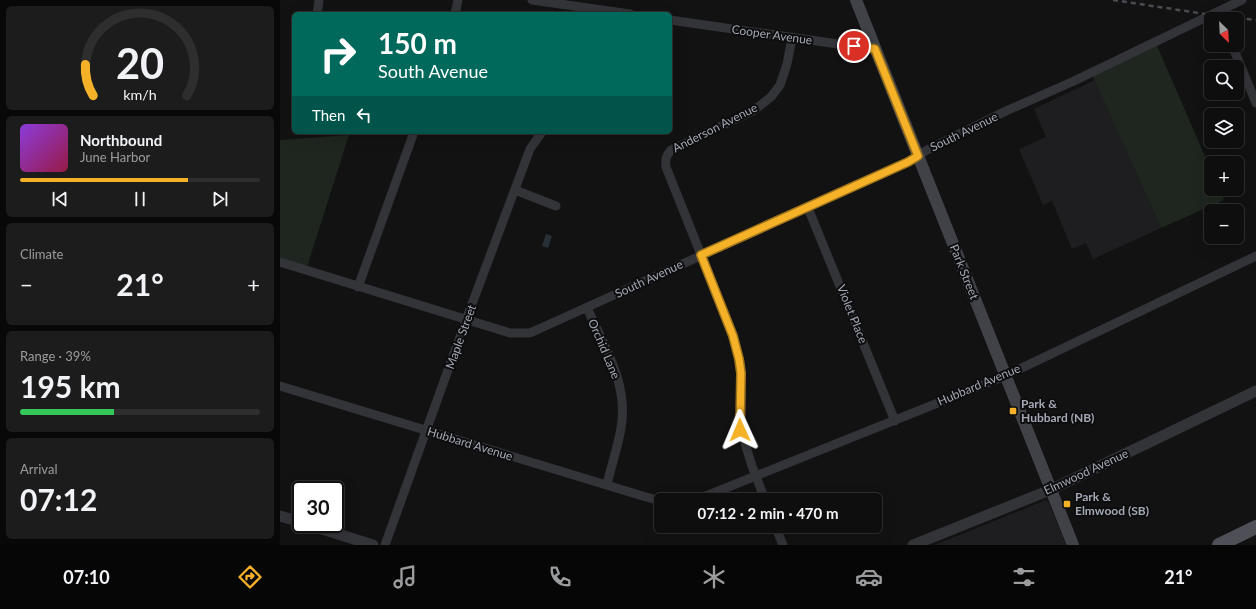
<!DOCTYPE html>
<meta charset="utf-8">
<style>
:root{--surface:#0e0e0e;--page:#1c1c1c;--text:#f1f3f6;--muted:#9b9c9e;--line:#2e2e2e;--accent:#f5b228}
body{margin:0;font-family:Lato,sans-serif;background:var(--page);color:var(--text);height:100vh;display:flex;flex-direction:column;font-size:15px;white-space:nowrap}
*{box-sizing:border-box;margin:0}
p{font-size:13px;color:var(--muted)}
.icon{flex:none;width:22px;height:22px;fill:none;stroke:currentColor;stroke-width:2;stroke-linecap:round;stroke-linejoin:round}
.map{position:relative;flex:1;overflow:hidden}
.side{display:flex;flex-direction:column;gap:6px;padding:6px;background:#080808;width:280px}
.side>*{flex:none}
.top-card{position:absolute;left:12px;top:12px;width:380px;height:122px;border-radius:6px;box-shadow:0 4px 16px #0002,0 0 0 1px var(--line);background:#00695c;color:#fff;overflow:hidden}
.needle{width:26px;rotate:156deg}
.buttons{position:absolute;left:924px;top:12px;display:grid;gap:8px}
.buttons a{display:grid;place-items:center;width:40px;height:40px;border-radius:6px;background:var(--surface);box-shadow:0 4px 16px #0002,0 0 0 1px var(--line);font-size:20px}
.speed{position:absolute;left:12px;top:481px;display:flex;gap:8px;font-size:20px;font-weight:700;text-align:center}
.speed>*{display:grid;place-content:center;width:52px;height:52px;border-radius:50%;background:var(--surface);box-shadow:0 4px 16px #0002,0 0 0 1px var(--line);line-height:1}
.speed .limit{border:2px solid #111;border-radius:6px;background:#fff;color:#111}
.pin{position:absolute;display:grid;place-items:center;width:34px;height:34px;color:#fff;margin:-17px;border:2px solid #fff;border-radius:50%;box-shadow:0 1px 4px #0007}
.me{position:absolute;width:44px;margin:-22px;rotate:359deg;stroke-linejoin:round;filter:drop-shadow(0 0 3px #0008)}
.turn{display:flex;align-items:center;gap:14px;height:84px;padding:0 20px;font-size:18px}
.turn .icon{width:52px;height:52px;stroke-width:2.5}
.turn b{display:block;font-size:28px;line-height:34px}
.then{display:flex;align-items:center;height:38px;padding:0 20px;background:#0003;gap:8px;font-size:15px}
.big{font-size:30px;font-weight:700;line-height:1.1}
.side .tile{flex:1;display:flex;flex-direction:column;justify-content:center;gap:6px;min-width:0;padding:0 14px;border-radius:6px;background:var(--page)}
.side .dial{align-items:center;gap:0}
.dial svg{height:104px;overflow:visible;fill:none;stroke:var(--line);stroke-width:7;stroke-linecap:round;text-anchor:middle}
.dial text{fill:var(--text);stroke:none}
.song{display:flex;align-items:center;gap:12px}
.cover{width:48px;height:48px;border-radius:6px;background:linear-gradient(135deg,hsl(270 70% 55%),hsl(340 70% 35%))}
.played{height:4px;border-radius:2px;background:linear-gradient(90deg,var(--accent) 70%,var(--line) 70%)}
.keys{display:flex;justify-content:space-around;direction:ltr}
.heat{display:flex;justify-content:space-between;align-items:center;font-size:22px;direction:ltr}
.charge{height:6px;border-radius:3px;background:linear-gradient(90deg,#34c759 39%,var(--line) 0)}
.trip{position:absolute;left:374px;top:493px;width:228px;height:40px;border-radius:6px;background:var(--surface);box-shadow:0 4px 16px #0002,0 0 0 1px var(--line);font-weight:700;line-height:40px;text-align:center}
.tabs{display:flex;height:64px;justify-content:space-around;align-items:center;background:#060606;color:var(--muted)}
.tabs .icon{width:28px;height:28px}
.tabs .selected{color:var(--accent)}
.tabs b{font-size:18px;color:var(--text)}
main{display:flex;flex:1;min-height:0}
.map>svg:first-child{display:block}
.built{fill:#1e1e20}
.green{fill:#1e261f}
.water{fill:#283037}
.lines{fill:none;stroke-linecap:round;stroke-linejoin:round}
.minor{stroke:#333438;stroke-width:9}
.tertiary{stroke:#333438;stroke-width:11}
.secondary{stroke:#414248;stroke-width:12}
.primary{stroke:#4f5057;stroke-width:14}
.rail{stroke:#4a4b51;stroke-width:2.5;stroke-dasharray:5 4;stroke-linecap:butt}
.route-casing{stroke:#9f741a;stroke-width:10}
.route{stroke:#f5b228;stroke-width:7}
.poi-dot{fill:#f5b228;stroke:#0d0d0e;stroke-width:1.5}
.labels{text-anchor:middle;stroke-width:4;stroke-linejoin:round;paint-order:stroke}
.street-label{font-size:12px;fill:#a3a8b4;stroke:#0d0d0e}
.poi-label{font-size:12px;font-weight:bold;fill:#a3a8b4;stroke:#0d0d0e;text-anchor:start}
</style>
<main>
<section class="side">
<div class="tile dial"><svg viewBox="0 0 100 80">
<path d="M14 69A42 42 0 1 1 86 69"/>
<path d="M14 69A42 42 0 0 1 8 45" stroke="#f5b228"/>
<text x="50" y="56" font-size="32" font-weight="700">20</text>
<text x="50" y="72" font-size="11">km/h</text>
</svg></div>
<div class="tile">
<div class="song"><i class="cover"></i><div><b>Northbound</b><p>June Harbor</p></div></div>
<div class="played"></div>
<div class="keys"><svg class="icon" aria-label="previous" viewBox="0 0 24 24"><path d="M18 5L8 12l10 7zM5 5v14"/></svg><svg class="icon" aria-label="pause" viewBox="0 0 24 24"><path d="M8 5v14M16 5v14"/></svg><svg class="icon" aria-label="next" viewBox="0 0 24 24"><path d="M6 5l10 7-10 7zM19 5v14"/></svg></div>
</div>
<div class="tile"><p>Climate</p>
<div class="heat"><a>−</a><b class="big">21°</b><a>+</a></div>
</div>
<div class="tile"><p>Range · 39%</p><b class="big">195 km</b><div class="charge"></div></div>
<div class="tile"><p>Arrival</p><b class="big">07:12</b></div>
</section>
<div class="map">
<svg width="976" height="545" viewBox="0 0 976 545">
<rect width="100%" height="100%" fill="#121213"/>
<!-- built -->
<path class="built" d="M815,80L881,228L813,259L806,243L792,249L772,201L763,205L739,149L766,137L754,109Z
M766,500L769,503L786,545H655Z"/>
<!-- green -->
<path class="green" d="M875,41L931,170V189H939L944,200L881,228L811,72Z
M69,135L26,270L0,262V140Z"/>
<!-- water -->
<path class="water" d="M266,234L272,236L268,248L262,246Z"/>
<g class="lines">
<!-- minor -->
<path class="minor" d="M252,0L350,14
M37,14L39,0
M175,14L178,0
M390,20L565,45L595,49
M952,45L976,103
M235,190L276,206
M528,208L615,421
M0,262L230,333H250L628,162L647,150L726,111L794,81L962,0
M78,287L134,132
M307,308C324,345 349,385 341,428C338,447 331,466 327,485
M0,386L366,497L381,501
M416,500L725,376L976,256
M485,500L472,466L461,430V373L459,359L453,335L386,167C385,159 386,156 391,150L473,111L491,97L500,85L507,64L512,38
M495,526L503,545
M105,545L186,320L250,149L262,132"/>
<!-- tertiary -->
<path class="tertiary" d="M0,516L21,522
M26,524L93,545
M633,545L770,490L976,391"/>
<!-- secondary -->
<path class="secondary" d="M576,0L793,545"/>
<!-- primary -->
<path class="primary" d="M939,545L976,527"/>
<!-- rail -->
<path class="rail" d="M833,0L932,15L976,20"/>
</g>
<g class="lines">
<!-- route casing -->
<g class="route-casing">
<path id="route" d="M460,430L461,373L459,359L453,336L421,255L628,162L638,156L595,49L574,46"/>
</g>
<!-- route -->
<use href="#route" class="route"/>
</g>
<!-- markers -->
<g class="poi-dot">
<rect x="729" y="407" width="8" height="8" rx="2"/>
<rect x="783" y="500" width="8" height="8" rx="2"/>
</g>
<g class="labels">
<!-- street labels -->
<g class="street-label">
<text transform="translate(492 35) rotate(8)" y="4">Cooper Avenue</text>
<text transform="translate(435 128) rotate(-27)" y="4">Anderson Avenue</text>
<text transform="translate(684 132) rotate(-26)" y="4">South Avenue</text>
<text transform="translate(684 272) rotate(68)" y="4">Park Street</text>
<text transform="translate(369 279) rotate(-25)" y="4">South Avenue</text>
<text transform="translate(572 314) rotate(68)" y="4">Violet Place</text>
<text transform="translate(181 337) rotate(-70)" y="4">Maple Street</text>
<text transform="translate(324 349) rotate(67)" y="4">Orchid Lane</text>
<text transform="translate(699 385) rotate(-23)" y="4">Hubbard Avenue</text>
<text transform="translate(190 444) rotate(17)" y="4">Hubbard Avenue</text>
<text transform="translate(806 472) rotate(-25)" y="4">Elmwood Avenue</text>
</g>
<!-- poi labels -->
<g class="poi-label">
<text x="741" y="408">Park &amp;<tspan x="741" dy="14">Hubbard (NB)</tspan></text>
<text x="795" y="501">Park &amp;<tspan x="795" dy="14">Elmwood (SB)</tspan></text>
</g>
</g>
</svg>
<div class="buttons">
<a><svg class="needle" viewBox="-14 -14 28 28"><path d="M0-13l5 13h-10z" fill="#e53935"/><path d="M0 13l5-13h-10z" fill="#9b9c9e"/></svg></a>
<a><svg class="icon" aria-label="search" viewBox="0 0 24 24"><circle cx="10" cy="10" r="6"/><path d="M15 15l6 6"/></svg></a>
<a><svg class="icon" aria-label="layers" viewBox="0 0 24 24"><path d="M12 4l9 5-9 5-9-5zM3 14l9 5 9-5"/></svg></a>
<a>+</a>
<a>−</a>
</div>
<div class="speed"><div class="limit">30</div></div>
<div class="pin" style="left:574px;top:46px;background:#d93025"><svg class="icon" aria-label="arrive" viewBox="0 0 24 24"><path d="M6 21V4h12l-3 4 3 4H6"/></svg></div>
<svg class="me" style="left:460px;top:430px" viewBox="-20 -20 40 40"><path d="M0-17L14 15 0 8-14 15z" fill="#f5b228" stroke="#fff" stroke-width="4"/></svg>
<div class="trip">07:12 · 2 min · 470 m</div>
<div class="top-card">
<div class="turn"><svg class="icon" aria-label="right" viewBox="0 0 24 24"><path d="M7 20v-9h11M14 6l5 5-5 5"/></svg><div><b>150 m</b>South Avenue</div></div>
<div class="then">Then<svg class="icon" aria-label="left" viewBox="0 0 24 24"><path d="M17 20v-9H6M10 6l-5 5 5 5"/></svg></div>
</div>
</div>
</main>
<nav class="tabs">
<b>07:10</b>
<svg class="icon selected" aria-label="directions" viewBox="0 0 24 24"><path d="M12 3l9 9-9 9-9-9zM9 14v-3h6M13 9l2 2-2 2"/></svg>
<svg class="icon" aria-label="music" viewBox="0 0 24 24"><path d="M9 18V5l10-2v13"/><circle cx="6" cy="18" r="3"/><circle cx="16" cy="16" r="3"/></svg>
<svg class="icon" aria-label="phone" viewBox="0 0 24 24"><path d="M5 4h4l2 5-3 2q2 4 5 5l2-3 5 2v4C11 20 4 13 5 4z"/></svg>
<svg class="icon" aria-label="climate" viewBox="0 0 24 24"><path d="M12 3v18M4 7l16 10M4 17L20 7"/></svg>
<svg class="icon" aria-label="car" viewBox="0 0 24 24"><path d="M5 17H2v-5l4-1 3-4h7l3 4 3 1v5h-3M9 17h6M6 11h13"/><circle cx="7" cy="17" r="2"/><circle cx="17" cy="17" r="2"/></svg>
<svg class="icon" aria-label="filters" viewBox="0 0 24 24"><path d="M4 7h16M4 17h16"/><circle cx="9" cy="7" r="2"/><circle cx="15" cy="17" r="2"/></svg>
<b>21°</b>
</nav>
